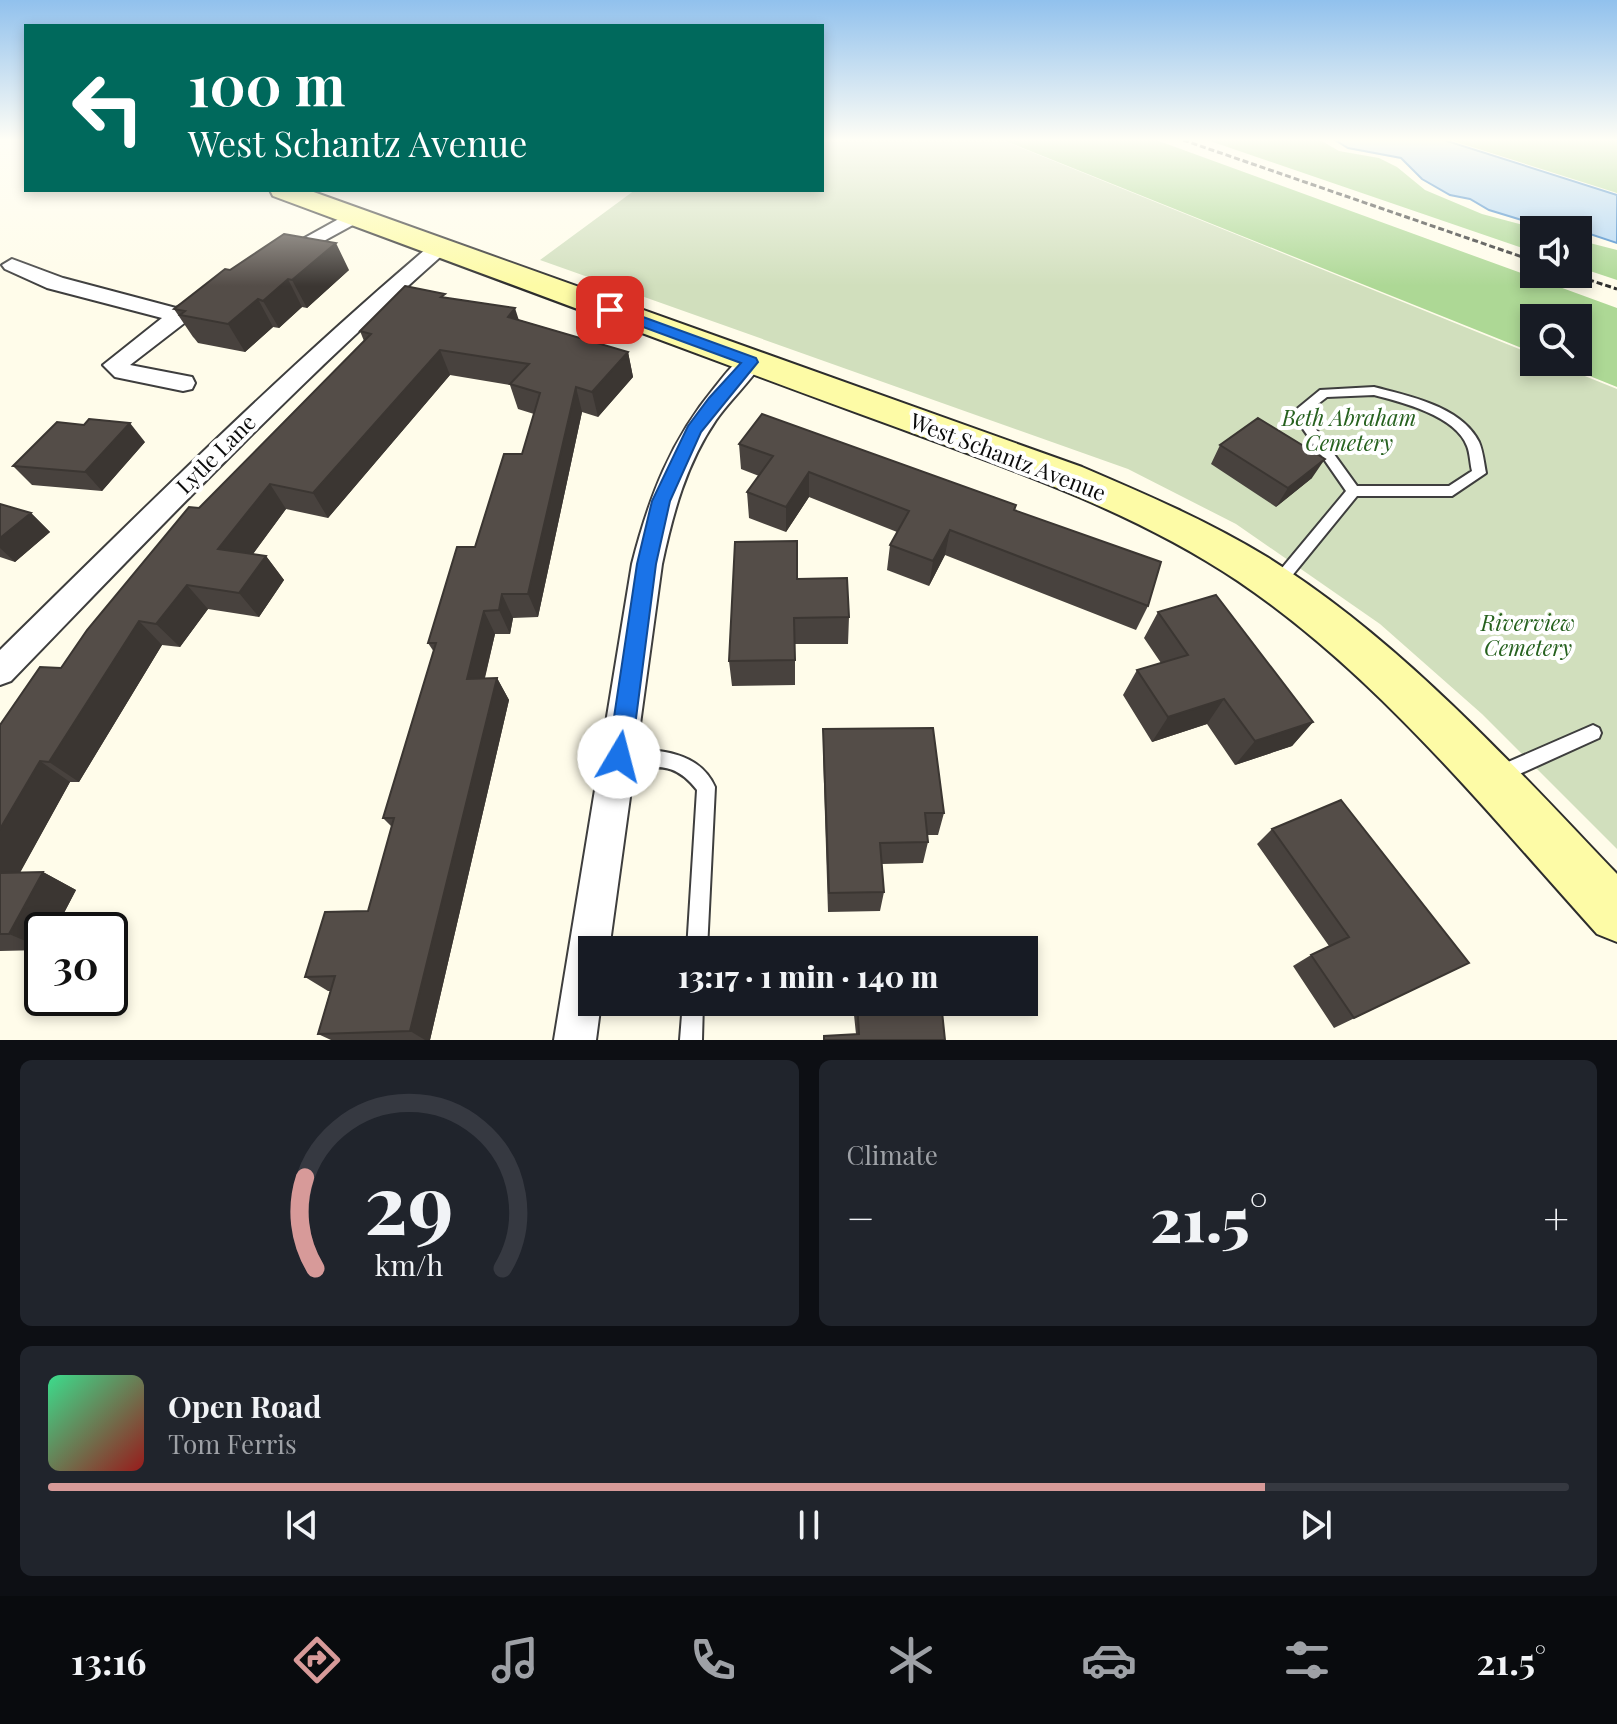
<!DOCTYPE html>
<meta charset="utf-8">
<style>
:root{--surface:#171b24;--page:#20242c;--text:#f1f3f6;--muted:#9ea1a6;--line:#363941;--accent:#d79a99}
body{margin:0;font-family:"Playfair Display",serif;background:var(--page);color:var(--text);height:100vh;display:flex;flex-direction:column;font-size:30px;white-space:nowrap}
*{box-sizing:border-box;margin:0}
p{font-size:26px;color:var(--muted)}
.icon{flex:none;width:44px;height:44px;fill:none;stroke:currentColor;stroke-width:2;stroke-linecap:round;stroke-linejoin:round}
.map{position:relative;height:1040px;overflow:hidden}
.panel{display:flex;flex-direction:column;gap:20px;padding:20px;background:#0d0f14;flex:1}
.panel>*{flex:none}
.top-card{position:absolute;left:24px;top:24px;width:800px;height:168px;border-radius:0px;box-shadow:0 4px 12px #0003;background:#00695c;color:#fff;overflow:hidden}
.buttons{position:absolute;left:1520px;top:216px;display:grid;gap:16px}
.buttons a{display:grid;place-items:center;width:72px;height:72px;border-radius:0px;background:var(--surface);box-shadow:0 4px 12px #0003;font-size:40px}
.speed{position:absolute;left:24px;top:912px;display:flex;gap:16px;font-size:40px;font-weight:700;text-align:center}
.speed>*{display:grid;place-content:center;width:104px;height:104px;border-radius:50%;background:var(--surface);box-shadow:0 4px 12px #0003;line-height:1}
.speed .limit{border:4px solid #111;border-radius:12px;background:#fff;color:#111}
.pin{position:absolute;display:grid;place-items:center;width:68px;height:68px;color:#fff;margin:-34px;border-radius:16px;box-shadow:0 4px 12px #0006}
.me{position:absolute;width:88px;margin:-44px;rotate:8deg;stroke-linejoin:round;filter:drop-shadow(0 0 6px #0008)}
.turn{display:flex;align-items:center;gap:28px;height:168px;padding:0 32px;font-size:36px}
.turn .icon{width:104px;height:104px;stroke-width:2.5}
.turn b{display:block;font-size:56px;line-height:68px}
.big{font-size:60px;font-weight:800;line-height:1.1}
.panel .widget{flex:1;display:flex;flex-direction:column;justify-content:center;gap:12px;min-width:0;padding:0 28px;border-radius:12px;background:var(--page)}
.panel .dial{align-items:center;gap:0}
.dial svg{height:208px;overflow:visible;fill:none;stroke:var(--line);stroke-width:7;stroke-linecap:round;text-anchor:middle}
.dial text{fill:var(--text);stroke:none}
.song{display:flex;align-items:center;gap:24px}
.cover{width:96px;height:96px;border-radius:12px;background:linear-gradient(135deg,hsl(150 70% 55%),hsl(0 70% 35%))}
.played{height:8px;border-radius:4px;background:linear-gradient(90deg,var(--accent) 80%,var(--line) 80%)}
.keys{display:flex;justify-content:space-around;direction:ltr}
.heat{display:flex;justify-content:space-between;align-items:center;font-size:44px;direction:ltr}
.panel .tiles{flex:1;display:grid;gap:20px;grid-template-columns:1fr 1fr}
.widget:last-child{grid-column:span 2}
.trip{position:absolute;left:578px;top:936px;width:460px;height:80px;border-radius:0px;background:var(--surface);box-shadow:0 4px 12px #0003;font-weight:800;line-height:80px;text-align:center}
.tab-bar{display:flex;height:128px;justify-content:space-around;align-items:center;background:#090b0e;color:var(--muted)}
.tab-bar .icon{width:56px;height:56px}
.tab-bar .selected{color:var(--accent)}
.tab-bar b{font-size:36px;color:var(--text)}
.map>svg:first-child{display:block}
.forest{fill:#add895}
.cemetery{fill:#d1dfbd}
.water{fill:#b0d5f4;stroke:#3983ca;stroke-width:2}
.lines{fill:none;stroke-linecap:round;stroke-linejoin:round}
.lane-casing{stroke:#3e3e3e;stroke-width:4}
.street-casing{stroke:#3e3e3e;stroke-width:4}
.secondary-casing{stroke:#2d2d2d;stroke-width:4}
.path{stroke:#2d2d2d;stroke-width:3;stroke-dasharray:6 3;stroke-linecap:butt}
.lane{fill:#fff;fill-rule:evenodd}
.street{fill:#fff;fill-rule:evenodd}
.secondary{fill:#fdfba6;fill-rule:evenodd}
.wall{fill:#48423e}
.shaded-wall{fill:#3b3632}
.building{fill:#544d48;stroke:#3b3632;stroke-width:2}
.route{fill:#1a73e8;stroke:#114b97;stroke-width:2}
.labels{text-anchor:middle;stroke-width:8;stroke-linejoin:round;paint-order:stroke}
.park-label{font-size:22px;font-style:italic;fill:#26611e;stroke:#fff}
.street-label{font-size:22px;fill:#0b0b0b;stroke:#fff}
</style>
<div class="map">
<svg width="1617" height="1040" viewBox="0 0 1617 1040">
<rect width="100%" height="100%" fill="#fffcea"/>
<!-- forest -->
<path class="forest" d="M1003,140H1156L1617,308V387L1555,362H1578V318H1534V353Z
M1207,140H1320L1339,151L1379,158L1397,167L1425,190L1482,214L1542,230H1534V252Z
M1450,140H1617V193Z
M1578,240L1617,250V280L1578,267Z"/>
<!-- cemetery -->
<path class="cemetery" d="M822,140H1002L1534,355V362H1550L1617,389V849L1482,714L1380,624L1236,524L1128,469L540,260L635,190H822Z"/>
<!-- water -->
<path class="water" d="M1335,140H1444L1617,195V243L1578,230L1525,221L1489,210L1470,199L1450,195L1422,179L1401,158L1348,148Z"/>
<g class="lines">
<!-- lane casing -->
<g class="lane-casing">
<path id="lane" d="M1374,387C1408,396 1461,406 1479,442C1483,451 1484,463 1486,473L1452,496H1357L1282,588L1277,590L1272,588L1270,584L1272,580L1346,491L1292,413L1320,390ZM1374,395C1402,402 1456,416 1467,446C1470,453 1470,463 1472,471L1449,486H1357L1305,414L1327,397Z
M1593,725L1599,728L1601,733L1599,738L1504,781L1498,783L1492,781L1489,775L1492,769Z
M620,749C655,750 698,749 715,787L707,950H687L697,790C667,752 648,776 614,763L611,757L614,751Z
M683,1002H703L702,1040H680Z"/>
</g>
<!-- street casing -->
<g class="street-casing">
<path id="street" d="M355,210L365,216L362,220L289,260L282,262L272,256Z
M440,241L447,243L450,247L447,251C294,386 153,534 11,681L0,685V650C141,511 282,371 433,243Z
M12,259L63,278L176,308L204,293H220L223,298L220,303L187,321L130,365L192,377L195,383L192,389L183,391L115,377L103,365L162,318L47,288L5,269L2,265Z
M751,354L759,357L763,362C749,383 730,400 716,420C686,464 673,513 662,564L609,950H592V1002H601L596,1040H554L632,564C649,497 671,440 715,387C725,375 736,358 751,354Z"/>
</g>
<!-- secondary casing -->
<g class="secondary-casing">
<path id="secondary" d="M270,190H308L1082,467C1145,494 1208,521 1267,557C1400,640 1509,761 1617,874V942L1597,934C1486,811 1377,675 1238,581C1118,501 975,457 841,407C652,337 463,266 273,196Z"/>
</g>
<!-- path -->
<path class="path" d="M1183,140L1534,261
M1571,274L1617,289"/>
<!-- lane -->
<use href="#lane" class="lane"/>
<!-- street -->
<use href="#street" class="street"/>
<!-- secondary -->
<use href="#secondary" class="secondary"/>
</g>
<!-- wall -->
<path class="wall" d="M230,270H349L307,308L302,307L279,328L273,327L245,352L198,343L194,338L193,337L174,309Z
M446,298L628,352L633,377L598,417L582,412L538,617L513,618L510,634H495L485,678H497L509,700L430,1040H331L318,1034L330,991H328L305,977L368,911L392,827L383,818L434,652L428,643L475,547L522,454L534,414L518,409L510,385L450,375L328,518L286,509L253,554L266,556L284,580L259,617L208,609L180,647L162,645L79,782H70L20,872H43L76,890L55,930H42V950L0,951V725L61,668L199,508L364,341L360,331Z
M145,442L102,491L32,485L13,466Z
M739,444L1016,505L1015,510L1148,606L1136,630L945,555L929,586L887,570L890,545L897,532L809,497L786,532L749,518L747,492L759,476L741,469Z
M1220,445L1312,478L1276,507L1211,464Z
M0,504L31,513L50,532L15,562L0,557Z
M797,579L849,617L848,644H795V685L732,686L729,661Z
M1158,612L1313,722L1292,746L1235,765L1207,724L1152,742L1123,695L1137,670L1161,663L1144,638Z
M823,729L944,813L938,835H928V842L923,863L882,864L884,892L880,911L828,912L823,753Z
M1272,829L1469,963L1334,1028L1293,966L1311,955L1329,946L1257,844Z
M857,1002L945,1040L856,1034L854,1015Z"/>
<!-- shaded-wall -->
<path class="shaded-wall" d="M336,243L349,270L307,308L292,280Z
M288,279L302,307L279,328L263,301Z
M258,299L273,327L245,352L228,324Z
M515,308L523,333L508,317Z
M440,350L450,375L328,518L313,493Z
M628,352L633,377L598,417L592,392Z
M576,387L582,412L538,617L528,594Z
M130,423L145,442L102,491L85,472Z
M1325,459L1312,478L1276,507L1288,488Z
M809,472V497L786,532V507Z
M270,484L286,509L238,574L218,549Z
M31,513L50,532L15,562L0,548V538Z
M950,530L945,555L929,586L933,561Z
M266,556L284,580L259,617L239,593Z
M187,585L208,609L180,647L156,624Z
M502,594L513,618L510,634L499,610Z
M484,611L495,634L479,701L467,679Z
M139,621L162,645L79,782L49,762Z
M497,678L509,700L430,1040H425L410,1031Z
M1224,699L1207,724L1152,742L1168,717Z
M1313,722L1292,746L1235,765L1255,741Z
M40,761L70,782L10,891L0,886V829Z
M43,872L76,890L55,930H42V948L9,934Z"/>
<!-- building -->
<path class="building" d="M284,234L336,243L292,280L288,279L263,301L258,299L228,324L180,315L185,311L174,309L225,269L230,270Z
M405,286L445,294L441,297L515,308L508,317L628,352L592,392L576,387L528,594H502L499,610L484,611L467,679L497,678L410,1031L318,1034L335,976L305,977L325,912L368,911L394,818H383L436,643H428L457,547H475L504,454H522L540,393L510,384L529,364L440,350L313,493L270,484L218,549L266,556L239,593L187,585L156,624L139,621L49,762L40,761L0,829V725L40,667L61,668L87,630L189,507L199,508L371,334L360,331Z
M762,414L1016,505L1014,510L1161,562L1148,606L950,530L933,561L890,545L909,511L809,472L786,507L747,492L773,456L739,444Z
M1258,418L1325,459L1288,488L1220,445Z
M89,419L130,423L85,472L13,466L57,422L84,425Z
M0,504L31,513L0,538Z
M797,541V579L847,578L849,617L794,618L795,660L729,661L735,542Z
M1216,595L1313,722L1255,741L1224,699L1168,717L1137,670L1188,655L1158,612Z
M933,728L944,813H925L928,842L880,843L884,892L829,893L823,729Z
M1341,800L1469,963L1354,1018L1311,955L1349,937L1272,829Z
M43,872L9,934H0V873Z
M934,944V950H872V947Z
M857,1002H941L945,1040H824V1036L859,1034Z"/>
<!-- sky -->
<linearGradient id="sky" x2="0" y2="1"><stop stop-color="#91c1ed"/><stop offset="0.49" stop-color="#fffef6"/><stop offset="1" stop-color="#fffef6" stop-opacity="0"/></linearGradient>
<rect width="1617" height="286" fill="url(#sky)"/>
<!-- route -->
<path class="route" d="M610,305L756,358L758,362L701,432L670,501L656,564L631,757L627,764L619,767L611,764L608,757L637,564L652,501L688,426L709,398L741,363L605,313L603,310Z"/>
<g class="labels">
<!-- park labels -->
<g class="park-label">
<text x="1349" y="426">Beth Abraham<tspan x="1349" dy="25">Cemetery</tspan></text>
<text x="1528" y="631">Riverview<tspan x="1528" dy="25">Cemetery</tspan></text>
</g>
<!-- street labels -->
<g class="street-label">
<text transform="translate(216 454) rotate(-45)" y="8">Lytle Lane</text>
<text transform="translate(1008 457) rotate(21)" y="8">West Schantz Avenue</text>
</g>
</g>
</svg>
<div class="buttons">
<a><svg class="icon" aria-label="sound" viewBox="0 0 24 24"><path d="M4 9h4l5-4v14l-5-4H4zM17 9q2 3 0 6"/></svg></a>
<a><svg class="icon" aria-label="search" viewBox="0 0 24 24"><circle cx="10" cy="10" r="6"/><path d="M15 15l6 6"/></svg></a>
</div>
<div class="speed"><div class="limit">30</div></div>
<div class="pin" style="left:610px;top:310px;background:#d93025"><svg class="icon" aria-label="arrive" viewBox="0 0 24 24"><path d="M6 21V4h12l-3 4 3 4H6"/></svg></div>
<svg class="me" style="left:619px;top:757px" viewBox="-20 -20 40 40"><circle r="19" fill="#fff"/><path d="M0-13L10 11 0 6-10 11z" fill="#1a73e8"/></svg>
<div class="trip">13:17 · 1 min · 140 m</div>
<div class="top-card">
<div class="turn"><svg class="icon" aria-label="left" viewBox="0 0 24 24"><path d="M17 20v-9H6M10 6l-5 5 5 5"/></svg><div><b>100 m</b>West Schantz Avenue</div></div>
</div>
</div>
<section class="panel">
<div class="tiles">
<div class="widget dial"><svg viewBox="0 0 100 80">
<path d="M14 69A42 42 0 1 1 86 69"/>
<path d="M14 69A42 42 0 0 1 10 34" stroke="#d79a99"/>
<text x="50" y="56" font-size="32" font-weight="700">29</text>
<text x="50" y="72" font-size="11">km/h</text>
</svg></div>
<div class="widget"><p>Climate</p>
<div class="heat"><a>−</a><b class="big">21.5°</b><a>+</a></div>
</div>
<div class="widget">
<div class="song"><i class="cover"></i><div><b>Open Road</b><p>Tom Ferris</p></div></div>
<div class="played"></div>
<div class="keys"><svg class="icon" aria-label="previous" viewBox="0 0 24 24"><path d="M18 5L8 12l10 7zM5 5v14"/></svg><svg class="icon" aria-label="pause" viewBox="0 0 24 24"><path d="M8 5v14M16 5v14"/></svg><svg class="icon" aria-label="next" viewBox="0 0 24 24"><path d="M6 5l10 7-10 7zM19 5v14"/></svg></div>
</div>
</div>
</section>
<nav class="tab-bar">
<b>13:16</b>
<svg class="icon selected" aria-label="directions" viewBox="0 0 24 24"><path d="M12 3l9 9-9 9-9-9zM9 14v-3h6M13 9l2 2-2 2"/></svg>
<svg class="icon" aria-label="music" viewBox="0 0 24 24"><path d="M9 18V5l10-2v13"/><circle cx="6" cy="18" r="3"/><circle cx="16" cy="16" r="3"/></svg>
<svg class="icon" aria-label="phone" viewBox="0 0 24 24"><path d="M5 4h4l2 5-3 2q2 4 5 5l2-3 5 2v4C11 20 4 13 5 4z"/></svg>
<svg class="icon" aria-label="climate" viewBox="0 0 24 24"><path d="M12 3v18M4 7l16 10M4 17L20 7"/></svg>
<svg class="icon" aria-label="car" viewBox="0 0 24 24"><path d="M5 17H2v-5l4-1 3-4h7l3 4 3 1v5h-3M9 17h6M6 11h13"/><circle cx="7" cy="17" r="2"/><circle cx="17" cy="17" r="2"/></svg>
<svg class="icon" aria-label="filters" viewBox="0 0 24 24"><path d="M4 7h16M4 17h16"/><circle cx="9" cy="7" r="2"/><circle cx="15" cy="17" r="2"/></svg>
<b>21.5°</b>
</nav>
